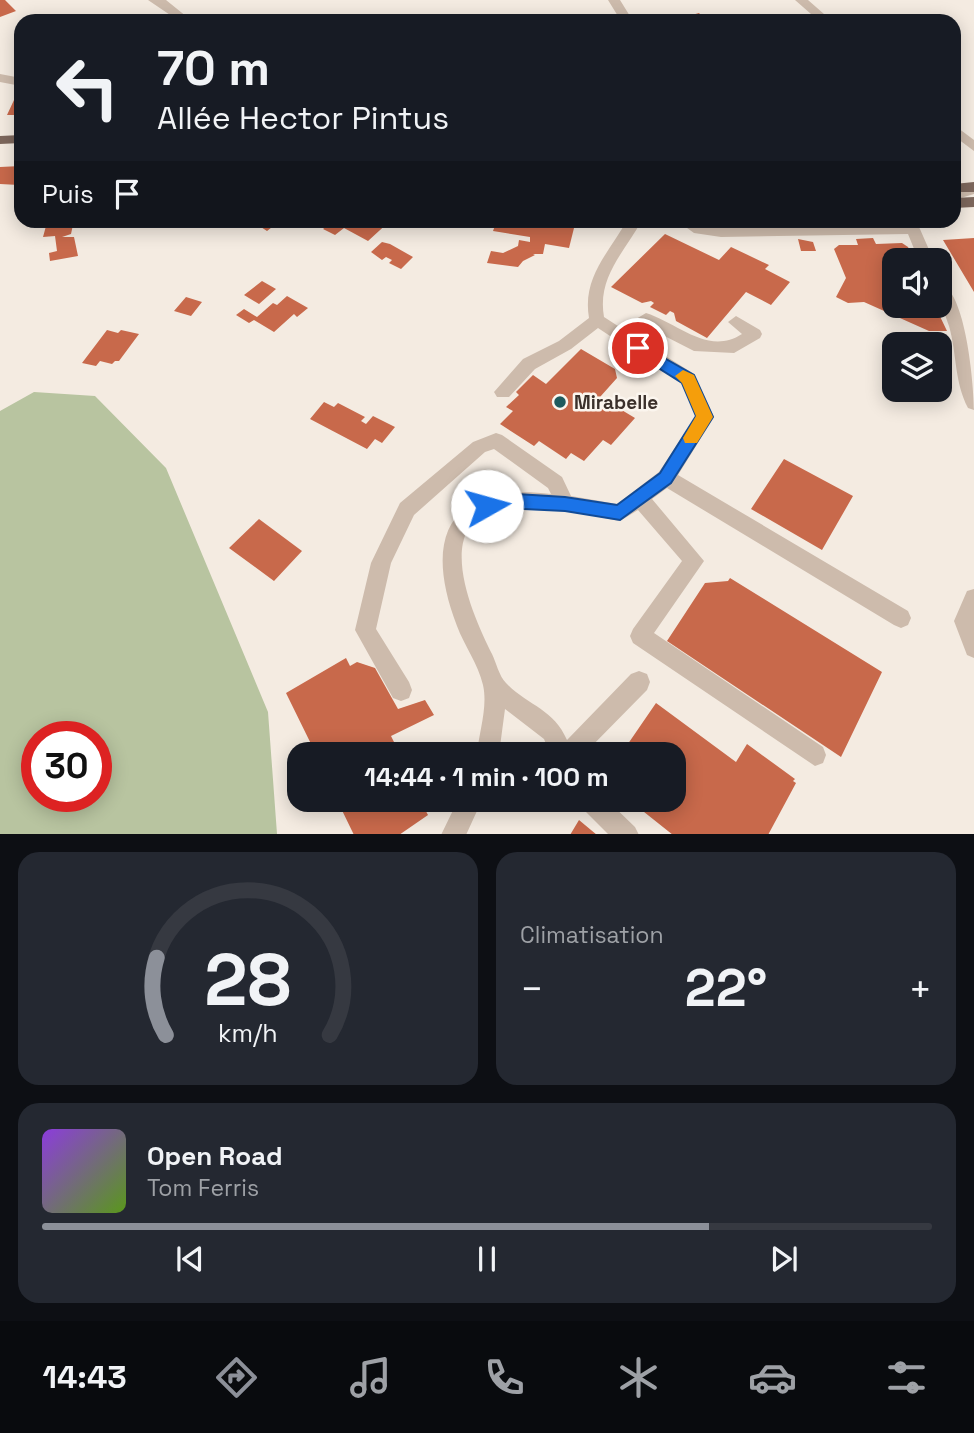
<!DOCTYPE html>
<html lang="fr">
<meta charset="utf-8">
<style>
:root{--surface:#171b24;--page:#242831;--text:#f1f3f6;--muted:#9ea1a6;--line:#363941;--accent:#8c9099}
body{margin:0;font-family:"Space Grotesk",sans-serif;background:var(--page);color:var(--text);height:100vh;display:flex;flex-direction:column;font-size:26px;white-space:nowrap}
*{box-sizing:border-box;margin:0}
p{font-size:23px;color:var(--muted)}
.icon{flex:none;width:38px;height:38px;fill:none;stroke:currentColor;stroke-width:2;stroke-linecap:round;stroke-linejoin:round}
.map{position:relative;height:834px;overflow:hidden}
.side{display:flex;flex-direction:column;gap:18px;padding:18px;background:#0d0f14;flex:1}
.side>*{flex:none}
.guide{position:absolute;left:14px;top:14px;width:947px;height:214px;border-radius:21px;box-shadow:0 4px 18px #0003;background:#171b24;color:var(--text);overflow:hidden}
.fabs{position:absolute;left:882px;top:248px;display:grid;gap:14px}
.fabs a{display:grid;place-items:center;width:70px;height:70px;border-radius:14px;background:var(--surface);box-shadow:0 4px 18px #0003;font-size:35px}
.speed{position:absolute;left:21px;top:721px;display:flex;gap:14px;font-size:35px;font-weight:700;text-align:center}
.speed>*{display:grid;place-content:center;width:91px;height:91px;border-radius:50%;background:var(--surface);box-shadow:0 4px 18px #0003;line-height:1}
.speed .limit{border:10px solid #d22;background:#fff;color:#111}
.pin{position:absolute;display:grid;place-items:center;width:60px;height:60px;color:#fff;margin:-30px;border:4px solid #fff;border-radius:50%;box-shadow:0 2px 7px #0007}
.me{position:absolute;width:77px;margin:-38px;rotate:83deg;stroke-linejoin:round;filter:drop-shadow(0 0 5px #0008)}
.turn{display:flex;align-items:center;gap:24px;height:147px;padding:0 28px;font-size:32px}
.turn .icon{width:91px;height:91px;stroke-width:2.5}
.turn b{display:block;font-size:49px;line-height:60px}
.then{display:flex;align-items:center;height:66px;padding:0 28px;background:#0003;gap:14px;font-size:26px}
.big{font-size:52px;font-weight:700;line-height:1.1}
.side .widget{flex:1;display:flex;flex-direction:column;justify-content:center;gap:10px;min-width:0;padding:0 24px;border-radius:21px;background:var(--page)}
.side .dial{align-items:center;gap:0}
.dial svg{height:182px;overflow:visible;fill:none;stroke:var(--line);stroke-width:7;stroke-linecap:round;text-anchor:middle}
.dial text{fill:var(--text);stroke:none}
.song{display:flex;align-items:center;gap:21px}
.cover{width:84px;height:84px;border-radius:10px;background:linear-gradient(135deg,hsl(270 70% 55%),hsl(90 70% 35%))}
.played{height:7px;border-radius:4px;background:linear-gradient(90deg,var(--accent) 75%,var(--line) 75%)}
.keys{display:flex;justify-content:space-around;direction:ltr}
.heat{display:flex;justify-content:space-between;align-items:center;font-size:38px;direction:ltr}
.side .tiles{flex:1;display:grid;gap:18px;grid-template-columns:1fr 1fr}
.widget:last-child{grid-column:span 2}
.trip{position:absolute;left:287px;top:742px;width:399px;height:70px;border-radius:21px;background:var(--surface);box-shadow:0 4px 18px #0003;font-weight:700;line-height:70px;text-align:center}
.tabs{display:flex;height:112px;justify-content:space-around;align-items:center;background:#090b0e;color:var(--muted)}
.tabs .icon{width:49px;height:49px}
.tabs .current{color:var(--accent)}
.tabs b{font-size:32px;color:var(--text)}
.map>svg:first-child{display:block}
.green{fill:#b8c4a0;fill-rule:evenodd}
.building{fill:#c8694b}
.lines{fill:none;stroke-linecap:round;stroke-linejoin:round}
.minor{fill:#cdbbac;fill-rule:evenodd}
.major{fill:#7d675c;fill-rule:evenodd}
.route{fill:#1a73e8;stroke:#114b97;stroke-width:2}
.slow{fill:#f59e0b}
.poi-dot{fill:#1f5a5e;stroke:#fbf5ee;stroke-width:2.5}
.labels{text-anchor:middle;stroke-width:5;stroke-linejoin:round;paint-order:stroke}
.poi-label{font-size:19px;font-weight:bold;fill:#3b302b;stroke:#fbf5ee;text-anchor:start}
</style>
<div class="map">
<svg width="974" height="835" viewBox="0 0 974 835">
<rect width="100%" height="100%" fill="#f4ebe1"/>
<!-- green -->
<path class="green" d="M34,392L95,396L166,468L268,712L277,834H0V411ZM37,737H96V796H37Z"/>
<!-- building -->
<path class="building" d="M0,0H5L16,11L0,17Z
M699,13L706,21H664L661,17H685Z
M21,97V115H7L14,100Z
M21,166L19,185L0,184V167Z
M58,220H74L71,234L62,237H74L78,256L50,261L49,253L57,251L55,236L43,237L46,226H55Z
M250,220H268L267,223L276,224L267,231Z
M333,220H391L368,241L344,228L335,235L323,229Z
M497,220H576L569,248L545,244L543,254H533L535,255L523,261L518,267L487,263L491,251L503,253L518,246L519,240L530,242V237L493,231Z
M665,234L719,260L731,247L769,265L765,269L790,282L771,305L746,292L707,338L676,321L674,313L670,311L666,315L650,307L654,303L651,301L642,303L611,287Z
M873,238L876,244L902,243L908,247L915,261H894V306H935L947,331H929L864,302L848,303L836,297L846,278L834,249L839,245H858L856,239Z
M974,238V292L943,240Z
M798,239L813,242L816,251H801Z
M382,242L390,244L413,257L401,269L389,263L392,260L386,257L382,260L371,252Z
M262,281L276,289L259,304L244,295Z
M287,296L308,308L297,317L294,314L274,332L254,320L249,323L236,315L244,309L257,317L273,303L277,305Z
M186,297L202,302L191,316L174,311Z
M107,330L118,333L121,330L139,334L119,361H115L112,364L100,361L96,366L82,363Z
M581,349L615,369L617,378L600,397L635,418L611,445L603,440L584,461L571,453L566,459L539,441L534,446L500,424L513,411L506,407L519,395L516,392L533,375L546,384Z
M324,402L334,407L338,403L365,417L361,421L366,424L373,416L395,427L382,443L375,439L367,449L310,419Z
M784,459L853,496L822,550L751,509Z
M259,519L302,551L274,581L229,548Z
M730,578L882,672L841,757L667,641L705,583L728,581Z
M346,658L350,666L357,662L375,668L398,709L425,700L434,715L391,736L398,750L397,754H306L314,750L286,693Z
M656,703L736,762L747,744L795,779L793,781L796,783L768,835H673L629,800H674V754H621Z
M337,800H420L428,815L399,835H354Z
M579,820L597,835H570Z"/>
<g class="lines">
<!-- minor -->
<path class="minor" d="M148,0H166L192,21H179Z
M608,0H620L633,21H621Z
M795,0H808L832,21H819Z
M0,74L21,78V86L0,82Z
M954,125L974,140V151L954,136Z
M974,184V194L954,200V190Z
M627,220H642C624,253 597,277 604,317L621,328L646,313C678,323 708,356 742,334L728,322L736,316L760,330L762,334L760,338L734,353L694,351L647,327L634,336L694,374L714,417L678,475L908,611L911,618L908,625L901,628L894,625L667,488L652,499L704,561L654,633L823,747L826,755L823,763L815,766L633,643L630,636L633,629L682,561L638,510L620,521C585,515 520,497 487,512C436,536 475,620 492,654C496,662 499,676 506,683C527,705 554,709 567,740L631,674L639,671L647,674L650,682L647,690L584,754H550L544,739L505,709L499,754H477C479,732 488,707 483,685C478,664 464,645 457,626C422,535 450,482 551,494L548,488L494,449L485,452L414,515L391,563L376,629L409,682L412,690L409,698L401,701L393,698L355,630L371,563L400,503L473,442L496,433L502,435L562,477L571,496L617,504L659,472L696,416L681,383L598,328L571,349L535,369L509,397H497L494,392L523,359L559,341L589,318C582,277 609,253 627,220Z
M676,220C692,220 705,225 721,227L904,224L902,220H916L934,261H919L908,234L721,237L694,233Z
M940,283C966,291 974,386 974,410L968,408C954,381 957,354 949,326C943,307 939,305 940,283Z
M974,589V658L967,655L954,621L967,591Z
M458,800H482L466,835H441Z
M578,800H607L635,827L639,835H609L582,808Z"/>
<!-- major -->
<path class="major" d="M21,135V143L0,144V136Z
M974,182V192H954V184Z
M974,197V207L954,208V198Z"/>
</g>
<!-- route -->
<path class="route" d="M638,343L694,375L713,417L671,483L620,520L565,511L502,508L487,513L481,511L478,506L481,500L502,493L565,497L617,505L660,473L696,416L682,383L633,352L631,348L633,344Z"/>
<!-- slow -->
<path class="slow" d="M683,370L694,375L713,417L697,443H685L683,438L696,416L682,383L675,376Z"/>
<!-- markers -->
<circle class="poi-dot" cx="560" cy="402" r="7"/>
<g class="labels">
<!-- poi labels -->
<g class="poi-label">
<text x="574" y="409">Mirabelle</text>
</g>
</g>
</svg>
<div class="fabs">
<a><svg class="icon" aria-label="sound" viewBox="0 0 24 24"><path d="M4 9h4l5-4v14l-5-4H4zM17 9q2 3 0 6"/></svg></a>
<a><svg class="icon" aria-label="layers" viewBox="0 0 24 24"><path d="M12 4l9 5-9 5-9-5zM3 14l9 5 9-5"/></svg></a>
</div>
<div class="speed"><div class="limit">30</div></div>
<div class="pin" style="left:638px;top:348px;background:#d93025"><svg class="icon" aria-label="arrive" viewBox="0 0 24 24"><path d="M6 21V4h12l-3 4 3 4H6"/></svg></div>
<svg class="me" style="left:487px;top:506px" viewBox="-20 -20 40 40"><circle r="19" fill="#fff"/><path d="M0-13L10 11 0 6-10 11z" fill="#1a73e8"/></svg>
<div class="trip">14:44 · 1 min · 100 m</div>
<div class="guide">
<div class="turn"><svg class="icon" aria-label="left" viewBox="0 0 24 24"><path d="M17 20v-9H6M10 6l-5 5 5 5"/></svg><div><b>70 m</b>Allée Hector Pintus</div></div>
<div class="then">Puis<svg class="icon" aria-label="arrive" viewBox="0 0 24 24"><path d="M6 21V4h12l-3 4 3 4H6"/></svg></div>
</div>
</div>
<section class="side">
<div class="tiles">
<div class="widget dial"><svg viewBox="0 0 100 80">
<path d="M14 69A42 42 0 1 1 86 69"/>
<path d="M14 69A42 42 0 0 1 10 35" stroke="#8c9099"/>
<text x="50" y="56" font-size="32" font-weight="700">28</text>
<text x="50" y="72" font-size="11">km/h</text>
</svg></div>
<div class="widget"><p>Climatisation</p>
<div class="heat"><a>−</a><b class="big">22°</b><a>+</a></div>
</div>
<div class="widget">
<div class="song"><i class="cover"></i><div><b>Open Road</b><p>Tom Ferris</p></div></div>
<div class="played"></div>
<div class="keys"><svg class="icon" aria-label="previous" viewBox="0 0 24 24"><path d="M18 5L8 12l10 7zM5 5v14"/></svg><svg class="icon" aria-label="pause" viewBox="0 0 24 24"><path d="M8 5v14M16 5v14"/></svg><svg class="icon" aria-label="next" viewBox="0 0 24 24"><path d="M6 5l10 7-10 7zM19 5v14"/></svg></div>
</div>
</div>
</section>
<nav class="tabs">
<b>14:43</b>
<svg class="icon current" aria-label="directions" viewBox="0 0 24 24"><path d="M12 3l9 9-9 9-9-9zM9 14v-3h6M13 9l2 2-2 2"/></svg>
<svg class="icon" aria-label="music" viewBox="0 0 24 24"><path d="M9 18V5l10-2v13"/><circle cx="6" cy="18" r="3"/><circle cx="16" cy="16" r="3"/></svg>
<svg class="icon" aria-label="phone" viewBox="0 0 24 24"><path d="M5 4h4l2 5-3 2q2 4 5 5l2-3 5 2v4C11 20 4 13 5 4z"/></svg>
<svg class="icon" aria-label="climate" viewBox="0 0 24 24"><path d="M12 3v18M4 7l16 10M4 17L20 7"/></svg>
<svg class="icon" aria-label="car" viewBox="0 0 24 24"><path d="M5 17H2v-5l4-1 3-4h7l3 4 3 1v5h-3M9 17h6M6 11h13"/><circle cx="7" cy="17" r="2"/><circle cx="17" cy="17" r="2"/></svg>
<svg class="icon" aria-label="filters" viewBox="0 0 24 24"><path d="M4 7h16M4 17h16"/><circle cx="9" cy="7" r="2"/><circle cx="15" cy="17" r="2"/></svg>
</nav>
